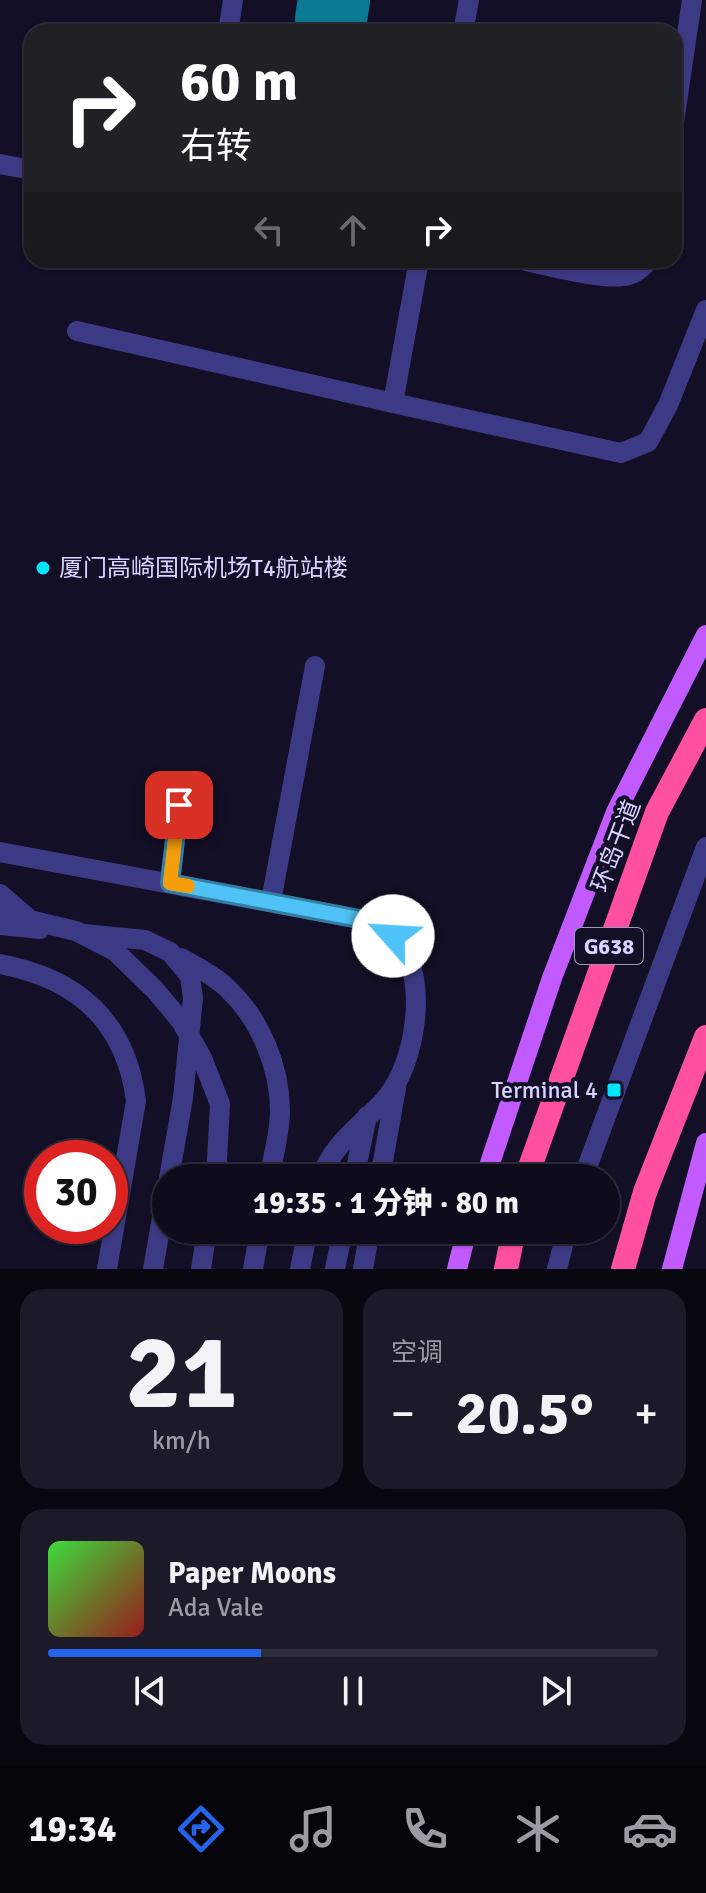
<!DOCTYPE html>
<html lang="zh">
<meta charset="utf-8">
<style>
:root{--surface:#0e0b1c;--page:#1c1929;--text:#f1f3f6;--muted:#9b9ba3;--line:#2e2b3b;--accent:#2563eb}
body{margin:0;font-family:Signika,"Noto Sans SC",sans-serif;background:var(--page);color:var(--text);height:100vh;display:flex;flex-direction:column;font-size:30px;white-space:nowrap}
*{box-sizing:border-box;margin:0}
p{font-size:26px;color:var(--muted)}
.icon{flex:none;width:44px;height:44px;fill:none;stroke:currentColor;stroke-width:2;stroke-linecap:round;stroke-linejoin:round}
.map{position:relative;height:1269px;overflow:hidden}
.panel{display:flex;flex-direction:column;gap:20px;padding:20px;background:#08060f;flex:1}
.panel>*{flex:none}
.top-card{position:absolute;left:24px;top:24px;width:658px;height:244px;border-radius:24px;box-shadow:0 2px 6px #0004,0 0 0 2px var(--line);background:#202124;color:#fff;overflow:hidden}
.speed{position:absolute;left:24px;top:1140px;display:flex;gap:16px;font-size:40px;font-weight:700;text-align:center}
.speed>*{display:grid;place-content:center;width:104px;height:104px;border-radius:50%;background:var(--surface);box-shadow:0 2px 6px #0004,0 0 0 2px var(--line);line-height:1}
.speed .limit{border:12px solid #d22;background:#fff;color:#111}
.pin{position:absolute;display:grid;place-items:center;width:68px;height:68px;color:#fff;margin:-34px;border-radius:16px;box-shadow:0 4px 12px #0006}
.me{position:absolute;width:88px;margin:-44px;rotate:296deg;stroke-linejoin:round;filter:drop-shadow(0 0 6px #0008)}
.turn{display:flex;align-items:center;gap:28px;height:168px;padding:0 24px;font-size:36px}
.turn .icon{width:104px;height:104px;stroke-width:2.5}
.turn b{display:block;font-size:56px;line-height:68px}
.lanes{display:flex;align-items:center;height:76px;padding:0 24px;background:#0003;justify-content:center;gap:40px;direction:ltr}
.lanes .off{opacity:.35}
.big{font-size:60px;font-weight:800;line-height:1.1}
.panel .tile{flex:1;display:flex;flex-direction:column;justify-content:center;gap:12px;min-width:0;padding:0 28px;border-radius:24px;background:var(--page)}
.panel .dial{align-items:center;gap:0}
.dial b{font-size:104px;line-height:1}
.song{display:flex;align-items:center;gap:24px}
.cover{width:96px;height:96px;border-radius:12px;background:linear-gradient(135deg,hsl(120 70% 55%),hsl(0 70% 35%))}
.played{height:8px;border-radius:4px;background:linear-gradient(90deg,var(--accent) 35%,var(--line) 35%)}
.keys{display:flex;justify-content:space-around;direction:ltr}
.heat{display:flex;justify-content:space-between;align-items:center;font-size:44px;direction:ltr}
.panel .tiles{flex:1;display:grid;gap:20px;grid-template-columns:1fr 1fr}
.tile:last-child{grid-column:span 2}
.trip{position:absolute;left:152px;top:1164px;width:468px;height:80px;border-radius:40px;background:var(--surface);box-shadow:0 2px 6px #0004,0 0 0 2px var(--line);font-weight:800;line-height:80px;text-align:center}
.menu{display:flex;height:128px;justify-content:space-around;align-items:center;background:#06040b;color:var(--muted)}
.menu .icon{width:56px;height:56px}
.menu .active{color:var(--accent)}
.menu b{font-size:36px;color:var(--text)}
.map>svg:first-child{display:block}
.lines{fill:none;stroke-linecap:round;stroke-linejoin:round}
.taxiway{stroke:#0a7a92;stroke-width:72}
.minor{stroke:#3d3a85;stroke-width:20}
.major{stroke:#c25bff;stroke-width:20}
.highway{stroke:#ff4fa3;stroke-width:24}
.minor-bridge{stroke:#3d3a85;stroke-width:20}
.route-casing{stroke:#337fa1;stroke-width:20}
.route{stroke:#4fc3f7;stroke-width:14}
.slow{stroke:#f59e0b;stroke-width:14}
.poi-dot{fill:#00e5ff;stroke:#130f26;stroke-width:3}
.labels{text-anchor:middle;stroke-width:8;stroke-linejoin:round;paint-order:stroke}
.shield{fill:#130f26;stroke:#9e99be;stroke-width:2}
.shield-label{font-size:22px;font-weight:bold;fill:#d9d4ff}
.poi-label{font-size:24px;fill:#d9d4ff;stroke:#130f26;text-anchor:start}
.street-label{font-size:24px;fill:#d9d4ff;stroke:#130f26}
</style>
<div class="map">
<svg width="706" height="1269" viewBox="0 0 706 1269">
<rect width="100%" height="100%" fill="#130f26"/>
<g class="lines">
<!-- taxiway -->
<path class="taxiway" d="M331,19L334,0"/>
<!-- minor -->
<path class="minor" d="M228,32L233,0
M463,32L469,0
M674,122L692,0
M0,164L32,170
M419,260L393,403L621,453L648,442L668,405L706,310
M521,260C546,265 607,282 629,275C637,273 643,267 649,260
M77,331L393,403
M0,852L375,922C387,931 403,942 408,957C425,1000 413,1069 382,1103C359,1127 332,1145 321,1178
M170,883L179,805
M0,894L29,919
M271,901L315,666
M0,925L40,929
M84,934L145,940L170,952L190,976L193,998L183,1098L169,1178
M181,958C197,967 215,976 228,989C260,1019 280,1067 280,1111C280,1133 273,1157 269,1178
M0,964C77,978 126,1021 136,1101L107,1269
M354,1178L367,1116
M380,1178L396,1088
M583,1178L706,847
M153,1269L166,1195
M201,1269L207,1230
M253,1269L260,1230
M300,1269L308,1230
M335,1269L343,1230
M363,1269L370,1230
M557,1269L567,1230"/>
<!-- major -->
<path class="major" d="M485,1178L552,978L616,812L706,635
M457,1269L467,1230
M672,1269L706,1143"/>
<!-- highway -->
<path class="highway" d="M526,1178L657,812L706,720
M506,1269L514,1230
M623,1269L645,1192L706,1037"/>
<!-- minor-bridge -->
<path class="minor-bridge" d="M0,913L76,931L115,951L155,990L181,1021L202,1058L220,1104L216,1178"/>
</g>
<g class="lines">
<!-- route casing -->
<g class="route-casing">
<path id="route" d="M179,805L170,883L375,922L393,936"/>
</g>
<!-- route -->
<use href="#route" class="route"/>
<!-- slow -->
<path class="slow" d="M175,840L170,883L188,886"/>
</g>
<!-- markers -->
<g class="poi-dot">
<circle cx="43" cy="568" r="8"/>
<rect x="606" y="1082" width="16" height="16" rx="4"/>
</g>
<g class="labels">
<!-- shield labels -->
<rect class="shield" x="575" y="928" width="68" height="36" rx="6"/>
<g class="shield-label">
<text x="609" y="954">G638</text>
</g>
<!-- poi labels -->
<g class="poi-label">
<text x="59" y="576">厦门高崎国际机场T4航站楼</text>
<text x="598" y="1098" text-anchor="end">Terminal 4</text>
</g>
<!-- street labels -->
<g class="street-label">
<text transform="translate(616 846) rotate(-69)" y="8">环岛干道</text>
</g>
</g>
</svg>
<div class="speed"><div class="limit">30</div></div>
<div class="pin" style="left:179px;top:805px;background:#d93025"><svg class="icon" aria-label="arrive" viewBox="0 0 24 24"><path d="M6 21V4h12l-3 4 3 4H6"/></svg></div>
<svg class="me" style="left:393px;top:936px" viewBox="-20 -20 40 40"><circle r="19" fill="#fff"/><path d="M0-13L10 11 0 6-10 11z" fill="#4fc3f7"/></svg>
<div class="trip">19:35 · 1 分钟 · 80 m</div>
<div class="top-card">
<div class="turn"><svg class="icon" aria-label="right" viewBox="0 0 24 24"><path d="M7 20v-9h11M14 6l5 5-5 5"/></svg><div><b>60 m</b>右转</div></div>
<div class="lanes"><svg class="icon off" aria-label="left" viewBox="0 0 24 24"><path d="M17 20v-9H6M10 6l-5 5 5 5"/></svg><svg class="icon off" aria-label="ahead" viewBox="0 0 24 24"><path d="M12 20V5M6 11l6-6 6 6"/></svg><svg class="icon" aria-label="right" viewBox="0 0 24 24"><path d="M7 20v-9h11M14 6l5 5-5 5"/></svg></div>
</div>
</div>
<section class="panel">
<div class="tiles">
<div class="tile dial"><b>21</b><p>km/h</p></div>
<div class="tile"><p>空调</p>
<div class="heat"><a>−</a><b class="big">20.5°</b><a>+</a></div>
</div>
<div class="tile">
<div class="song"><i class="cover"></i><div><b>Paper Moons</b><p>Ada Vale</p></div></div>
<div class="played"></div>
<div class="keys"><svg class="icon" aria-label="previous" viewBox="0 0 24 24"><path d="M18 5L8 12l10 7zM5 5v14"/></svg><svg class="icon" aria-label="pause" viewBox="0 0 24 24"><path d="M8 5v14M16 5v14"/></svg><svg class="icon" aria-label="next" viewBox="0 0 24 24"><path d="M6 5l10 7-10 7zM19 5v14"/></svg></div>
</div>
</div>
</section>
<nav class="menu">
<b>19:34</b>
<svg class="icon active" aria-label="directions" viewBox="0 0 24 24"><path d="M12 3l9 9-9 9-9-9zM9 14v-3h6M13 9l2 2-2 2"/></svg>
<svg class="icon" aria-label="music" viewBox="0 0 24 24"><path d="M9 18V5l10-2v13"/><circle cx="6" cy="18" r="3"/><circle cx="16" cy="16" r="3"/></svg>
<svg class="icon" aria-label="phone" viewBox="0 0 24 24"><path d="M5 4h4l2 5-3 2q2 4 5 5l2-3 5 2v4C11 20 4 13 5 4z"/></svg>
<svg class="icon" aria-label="climate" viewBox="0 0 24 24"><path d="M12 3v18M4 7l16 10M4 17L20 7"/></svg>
<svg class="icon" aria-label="car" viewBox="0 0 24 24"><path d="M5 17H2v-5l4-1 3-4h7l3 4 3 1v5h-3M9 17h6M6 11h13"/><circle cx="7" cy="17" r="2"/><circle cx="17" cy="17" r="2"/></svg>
</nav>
